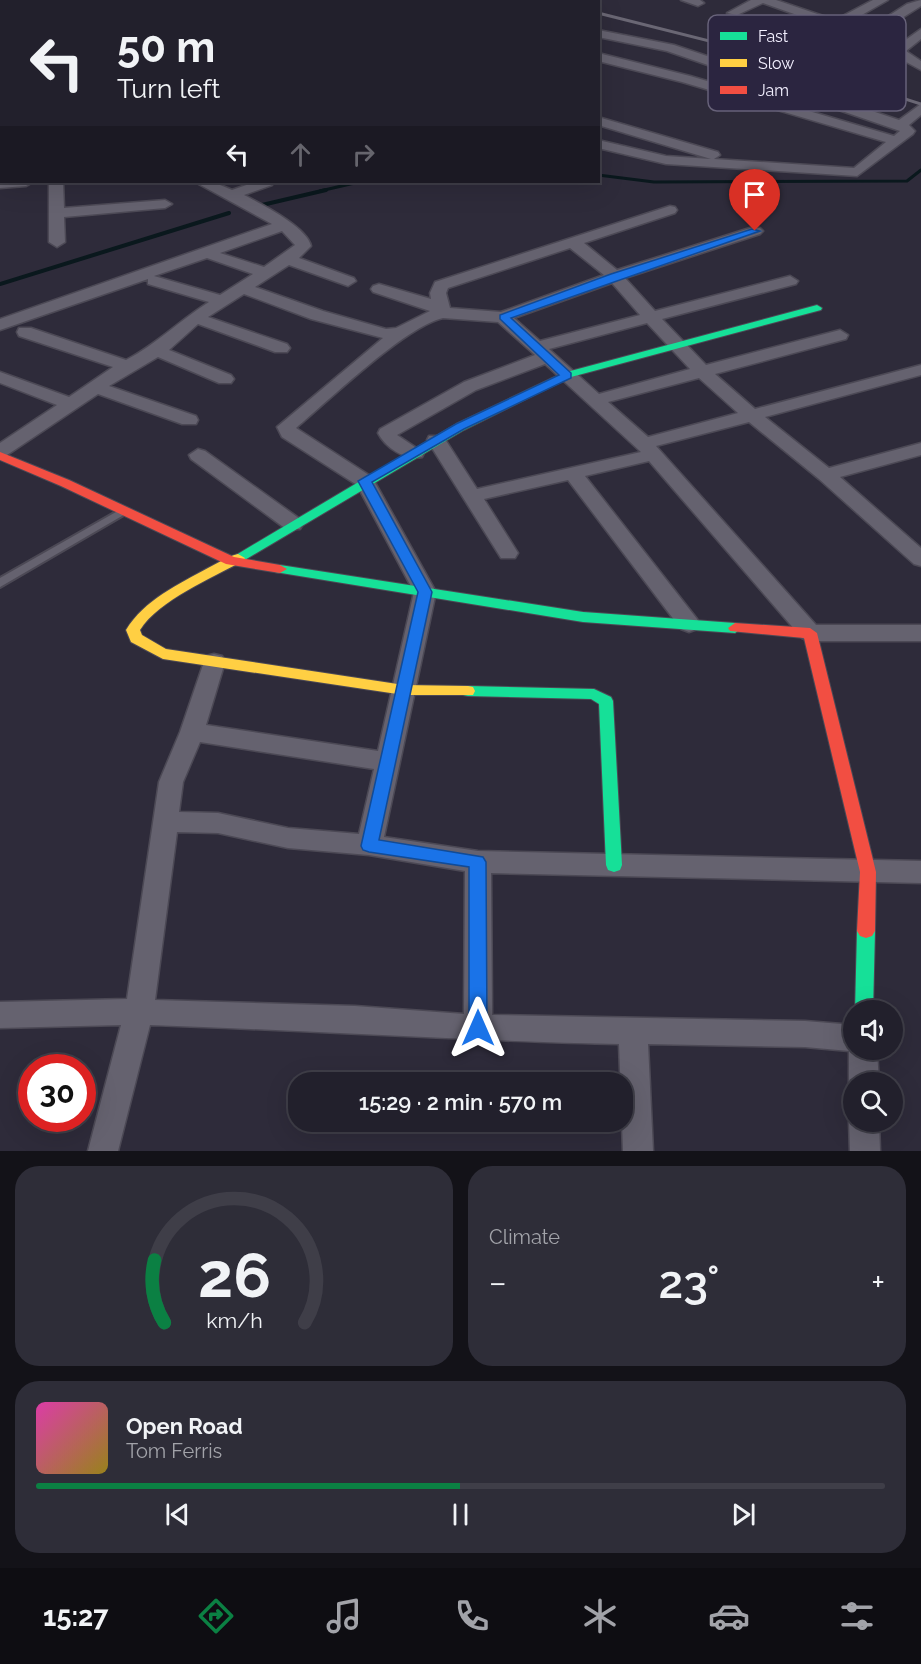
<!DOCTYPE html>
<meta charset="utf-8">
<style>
:root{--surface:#22202c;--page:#2e2d38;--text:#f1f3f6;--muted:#a2a3a9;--line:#3f3e48;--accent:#0b8043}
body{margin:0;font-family:Raleway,sans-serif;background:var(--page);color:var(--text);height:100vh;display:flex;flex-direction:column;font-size:22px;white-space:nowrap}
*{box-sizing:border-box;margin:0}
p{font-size:20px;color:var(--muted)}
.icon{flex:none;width:33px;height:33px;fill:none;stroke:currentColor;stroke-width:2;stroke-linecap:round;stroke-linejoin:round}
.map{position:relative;height:1151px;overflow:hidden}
.panel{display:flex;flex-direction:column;gap:15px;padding:15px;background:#131218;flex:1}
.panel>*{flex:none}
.banner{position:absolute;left:0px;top:0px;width:600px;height:183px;box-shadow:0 6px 24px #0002,0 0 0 2px var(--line);background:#22202c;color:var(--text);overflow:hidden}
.controls{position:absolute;left:843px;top:1000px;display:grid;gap:12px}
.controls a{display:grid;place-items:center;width:60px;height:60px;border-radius:50%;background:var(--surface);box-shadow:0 6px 24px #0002,0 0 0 2px var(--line);font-size:30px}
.speed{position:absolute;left:18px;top:1054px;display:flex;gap:12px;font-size:30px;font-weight:700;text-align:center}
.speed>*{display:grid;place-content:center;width:78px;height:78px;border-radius:50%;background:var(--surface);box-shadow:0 6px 24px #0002,0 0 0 2px var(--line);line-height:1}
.speed .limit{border:9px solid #d22;background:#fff;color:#111}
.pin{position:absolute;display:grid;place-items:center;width:51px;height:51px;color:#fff;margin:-62px -26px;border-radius:50% 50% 50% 0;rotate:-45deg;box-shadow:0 0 6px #0007}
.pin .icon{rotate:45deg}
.me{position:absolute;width:66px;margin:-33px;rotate:0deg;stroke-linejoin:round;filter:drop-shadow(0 0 4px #0008)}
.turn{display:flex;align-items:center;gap:21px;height:126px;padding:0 18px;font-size:27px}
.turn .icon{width:78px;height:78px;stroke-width:2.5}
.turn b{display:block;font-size:42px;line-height:51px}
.lanes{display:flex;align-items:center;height:57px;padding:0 18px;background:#0003;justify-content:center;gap:30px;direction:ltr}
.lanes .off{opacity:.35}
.big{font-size:45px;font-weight:600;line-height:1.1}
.panel .tile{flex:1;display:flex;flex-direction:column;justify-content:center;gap:9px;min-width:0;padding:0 21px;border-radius:24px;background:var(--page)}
.panel .dial{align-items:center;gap:0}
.dial svg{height:156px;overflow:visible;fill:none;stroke:var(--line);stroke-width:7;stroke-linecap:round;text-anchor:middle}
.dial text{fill:var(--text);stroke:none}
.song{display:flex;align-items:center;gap:18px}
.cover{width:72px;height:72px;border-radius:9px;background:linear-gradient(135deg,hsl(320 70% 55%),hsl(50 70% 35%))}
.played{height:6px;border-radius:3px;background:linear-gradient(90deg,var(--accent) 50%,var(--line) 50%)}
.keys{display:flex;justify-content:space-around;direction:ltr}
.heat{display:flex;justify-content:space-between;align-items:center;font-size:33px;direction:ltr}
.panel .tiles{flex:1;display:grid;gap:15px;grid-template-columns:1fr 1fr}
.tile:last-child{grid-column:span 2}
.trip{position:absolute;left:288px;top:1072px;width:345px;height:60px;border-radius:24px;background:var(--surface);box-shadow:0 6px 24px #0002,0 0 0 2px var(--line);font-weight:600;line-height:60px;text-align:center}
.menu{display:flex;height:96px;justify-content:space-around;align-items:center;background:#0e0d12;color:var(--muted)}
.menu .icon{width:42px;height:42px}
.menu .active{color:var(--accent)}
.menu b{font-size:27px;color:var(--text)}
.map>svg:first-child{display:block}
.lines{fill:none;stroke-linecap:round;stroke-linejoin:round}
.stream-far1{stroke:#0a181d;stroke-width:3}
.stream{stroke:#0a181d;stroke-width:4}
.lane-casing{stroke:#4c4955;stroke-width:4}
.street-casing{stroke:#4c4955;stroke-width:3}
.fast-casing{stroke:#4c4955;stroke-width:2}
.slow-casing{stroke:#4c4955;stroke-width:2}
.jam-casing{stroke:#4c4955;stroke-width:2}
.lane{fill:#65626f;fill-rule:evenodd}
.street{fill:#65626f;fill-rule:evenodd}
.fast{fill:#16e098;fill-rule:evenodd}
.slow{fill:#ffcf43;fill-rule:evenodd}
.jam{fill:#f24e42;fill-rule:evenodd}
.rail{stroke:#6a6774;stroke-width:3}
.route{fill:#1a73e8;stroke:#114b97;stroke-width:1.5}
.key{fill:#2b2540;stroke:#676279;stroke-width:1.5}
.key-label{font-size:16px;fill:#f3f0ff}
</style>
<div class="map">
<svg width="921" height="1151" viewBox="0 0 921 1151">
<rect width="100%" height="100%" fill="#2e2b3a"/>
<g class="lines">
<!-- stream-far1 -->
<path class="stream-far1" d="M598,175L654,182L907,181L921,170
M320,191L359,182"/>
<!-- stream -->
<path class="stream" d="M262,205L326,190
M0,284L229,213"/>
<!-- lane casing -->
<g class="lane-casing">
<path id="lane" d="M0,46H2V50H0Z
M123,508L128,511L127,513L0,587V578Z"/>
</g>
<!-- street casing -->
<g class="street-casing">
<path id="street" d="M120,0H135L136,2H121Z
M186,0H201L202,2H187Z
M360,0H376L377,2H361Z
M409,0H425L426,2H410Z
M472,0H485L486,2H473Z
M681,0H700L704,3L698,6Z
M751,0H776L835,20L873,0H888L846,24L865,31L907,4L921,0V6L875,35L897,46L921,29V39L906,51L921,61V70L862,38L763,3L737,15L727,13Z
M598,30L674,45L899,120L921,104V115L909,125L915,131L913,134L857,176L666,164L598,148V140L666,156L711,159L598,125V117L718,152L720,155L714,159L854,168L886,142L682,82L598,61V53L690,76L894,136L900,131L667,51L598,37Z
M0,71H2V79H0Z
M0,114H2V122H0Z
M0,144H2V152H0Z
M0,180L2,182H33L26,186L0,188Z
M49,182H63L64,208L165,200L172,204L165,208L64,217L65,242L57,247L49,242Z
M195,182H213L232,190L255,182H274L272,185L244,195C261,204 307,227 311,246L299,258L354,278L356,281L348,286L289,265L255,287L323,311L386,329L396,328L430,311L373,292L371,289L373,286L379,284L431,299L430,293L435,282L670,206L675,207L677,210L675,213L584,243L617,270L750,228H760L763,231L760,234L625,278L655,311L790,276L798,281L796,284L662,319L706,365L840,330L848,335L846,339L715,374L755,409L921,365V375L765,417L829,468L921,443V455L840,477L921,548V566L914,564L819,479L749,422L656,446L816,625H921V641H810L802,638L649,461L585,476L697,619L700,624L697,629L689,632L681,629L568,480L484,499L518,553L515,558H501L427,440L429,436H443L477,489L641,452L545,364L476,390L397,435L424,453L422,457C405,461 385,447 378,433L380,429L464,382L535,355L498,322L443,318C406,326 328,401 296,428L372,477L436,592L384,837L478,851L921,861V883L491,873L492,1015L805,1021L854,1025V1050H877L879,1083H854V1093L849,1083V1051L805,1047L648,1044L653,1151H623L619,1044C463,1041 306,1030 150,1025L118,1151H88L121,1025L0,1028V1002L127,999L159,782L180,732L206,656L214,654L222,656L225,662L206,725L378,751L414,592L357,485L282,437L277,427L383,338L311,319L244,294L208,317L287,344L290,348L287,352H275L198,324L169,350L231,375L234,379L231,383H219L158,357L109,386L196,416L198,420L196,424H182L98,394L7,455L0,457V443L57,405L0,383V372L69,397L113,367L19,336L17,332L19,328H31L126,360C157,344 180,320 209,302L148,284V279L0,330V319L272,224ZM282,231L295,245L264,267L220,253ZM570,248L604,275L501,312L450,308L446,293L448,288ZM207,258L253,274L220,295L154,276ZM612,283L640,315L540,341L514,318ZM647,323L690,369L599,394L549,349ZM699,378L738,413L648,437L608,402ZM200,742L374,769L359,834L288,828L218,813L179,812L183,782ZM177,832L218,833L288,848L369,855L465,871L464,1014L355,1006L155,1000Z
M198,449L205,451L300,519L303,524L300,529H286L191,459L189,455Z
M853,1112L854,1122H879L880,1151H850L849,1122Z"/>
</g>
<!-- fast casing -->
<g class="fast-casing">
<path id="fast" d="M817,305L822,308L821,310L571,377L464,430L243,561H233L231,558L456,424L563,373Z
M280,565L583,612L735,623L742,628L735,633L583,622L275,572L273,569Z
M468,686L594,689L611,697L613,701L622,865L620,870L614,872L608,870L606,865L599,704L591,699L468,696L463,695L461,691L463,687Z
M866,924L872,926L875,931L873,1011H855L857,931L860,926Z"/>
</g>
<!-- slow casing -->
<g class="slow-casing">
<path id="slow" d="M238,554L245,558L243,561C212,578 159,600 140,630L142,635L166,649L404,685L468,686L473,687L475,691L473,695H404L163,659L131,642L126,630C144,600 179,584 208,568C218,563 228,556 238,554Z"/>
</g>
<!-- jam casing -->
<g class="jam-casing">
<path id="jam" d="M0,452L69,480L234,557L280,565L287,569L280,573L226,564L61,486L0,460Z
M735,623L810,628L817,633L876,872L875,931L872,936L866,938L860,936L857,931L860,872L804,638L730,631L728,628Z"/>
</g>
<!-- lane -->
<use href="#lane" class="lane"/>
<!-- street -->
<use href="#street" class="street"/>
<!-- fast -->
<use href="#fast" class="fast"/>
<!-- slow -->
<use href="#slow" class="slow"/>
<!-- jam -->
<use href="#jam" class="jam"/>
<!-- rail -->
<path class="rail" d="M544,0L550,2
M566,0L572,2
M598,13L781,59L921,104"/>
</g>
<!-- route -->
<path class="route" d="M752,229L760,231L511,318L571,373V378L464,429L372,482L432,592L379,840L483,857L486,862L487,1028L484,1034L478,1036L471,1034L469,1028V867L369,852L363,850L361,846L418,592L358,481L456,424L559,375L500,319V315L611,274Z"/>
<!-- legend -->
<rect x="708" y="15" width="198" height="96" rx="9" class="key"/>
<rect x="720" y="32" width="27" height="8" fill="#16e098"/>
<rect x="720" y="59" width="27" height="8" fill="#ffcf43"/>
<rect x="720" y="86" width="27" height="8" fill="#f24e42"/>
<g class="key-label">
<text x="758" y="42">Fast</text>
<text x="758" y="69">Slow</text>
<text x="758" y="96">Jam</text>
</g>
</svg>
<div class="controls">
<a><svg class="icon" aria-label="sound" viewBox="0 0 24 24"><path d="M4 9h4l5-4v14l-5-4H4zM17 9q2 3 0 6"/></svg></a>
<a><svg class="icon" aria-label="search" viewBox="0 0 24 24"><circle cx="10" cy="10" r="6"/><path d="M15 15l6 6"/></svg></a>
</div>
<div class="speed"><div class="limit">30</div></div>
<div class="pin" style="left:755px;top:231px;background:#d93025"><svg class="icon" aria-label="arrive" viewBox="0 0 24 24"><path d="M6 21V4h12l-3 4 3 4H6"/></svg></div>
<svg class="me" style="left:478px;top:1028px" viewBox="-20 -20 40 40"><path d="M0-17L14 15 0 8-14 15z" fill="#1a73e8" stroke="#fff" stroke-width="4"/></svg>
<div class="trip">15:29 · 2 min · 570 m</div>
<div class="banner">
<div class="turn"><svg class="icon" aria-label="left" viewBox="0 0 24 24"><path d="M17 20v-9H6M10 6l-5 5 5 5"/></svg><div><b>50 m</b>Turn left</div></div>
<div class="lanes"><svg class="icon" aria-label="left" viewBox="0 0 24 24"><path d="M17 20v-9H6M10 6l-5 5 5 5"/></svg><svg class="icon off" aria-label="ahead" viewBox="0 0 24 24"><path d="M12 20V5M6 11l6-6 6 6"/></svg><svg class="icon off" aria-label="right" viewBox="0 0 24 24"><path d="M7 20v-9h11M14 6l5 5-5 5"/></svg></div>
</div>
</div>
<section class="panel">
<div class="tiles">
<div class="tile dial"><svg viewBox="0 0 100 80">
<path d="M14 69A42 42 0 1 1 86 69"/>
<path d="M14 69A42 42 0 0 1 9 37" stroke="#0b8043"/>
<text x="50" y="56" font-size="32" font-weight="700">26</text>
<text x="50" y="72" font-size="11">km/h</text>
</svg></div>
<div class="tile"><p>Climate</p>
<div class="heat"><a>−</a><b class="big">23°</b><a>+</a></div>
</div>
<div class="tile">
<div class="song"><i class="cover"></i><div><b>Open Road</b><p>Tom Ferris</p></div></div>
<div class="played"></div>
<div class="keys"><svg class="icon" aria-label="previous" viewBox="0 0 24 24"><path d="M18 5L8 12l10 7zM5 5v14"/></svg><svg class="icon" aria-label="pause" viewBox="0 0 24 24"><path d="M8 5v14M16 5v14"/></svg><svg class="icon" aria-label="next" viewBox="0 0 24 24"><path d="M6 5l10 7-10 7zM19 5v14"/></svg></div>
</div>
</div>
</section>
<nav class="menu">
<b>15:27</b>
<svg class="icon active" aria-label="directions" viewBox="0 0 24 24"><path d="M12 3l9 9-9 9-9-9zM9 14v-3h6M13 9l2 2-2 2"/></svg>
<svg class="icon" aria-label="music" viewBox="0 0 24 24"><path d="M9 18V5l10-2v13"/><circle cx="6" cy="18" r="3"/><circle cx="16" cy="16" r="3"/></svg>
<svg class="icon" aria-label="phone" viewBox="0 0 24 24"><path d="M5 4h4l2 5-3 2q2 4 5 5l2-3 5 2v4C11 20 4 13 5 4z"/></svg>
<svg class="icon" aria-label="climate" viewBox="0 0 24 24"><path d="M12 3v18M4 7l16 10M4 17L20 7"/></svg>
<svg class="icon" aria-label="car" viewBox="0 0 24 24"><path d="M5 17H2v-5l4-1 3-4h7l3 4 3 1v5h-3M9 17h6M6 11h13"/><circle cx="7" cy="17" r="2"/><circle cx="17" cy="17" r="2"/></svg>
<svg class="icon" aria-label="filters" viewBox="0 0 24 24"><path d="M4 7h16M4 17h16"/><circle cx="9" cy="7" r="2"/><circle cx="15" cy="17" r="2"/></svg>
</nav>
